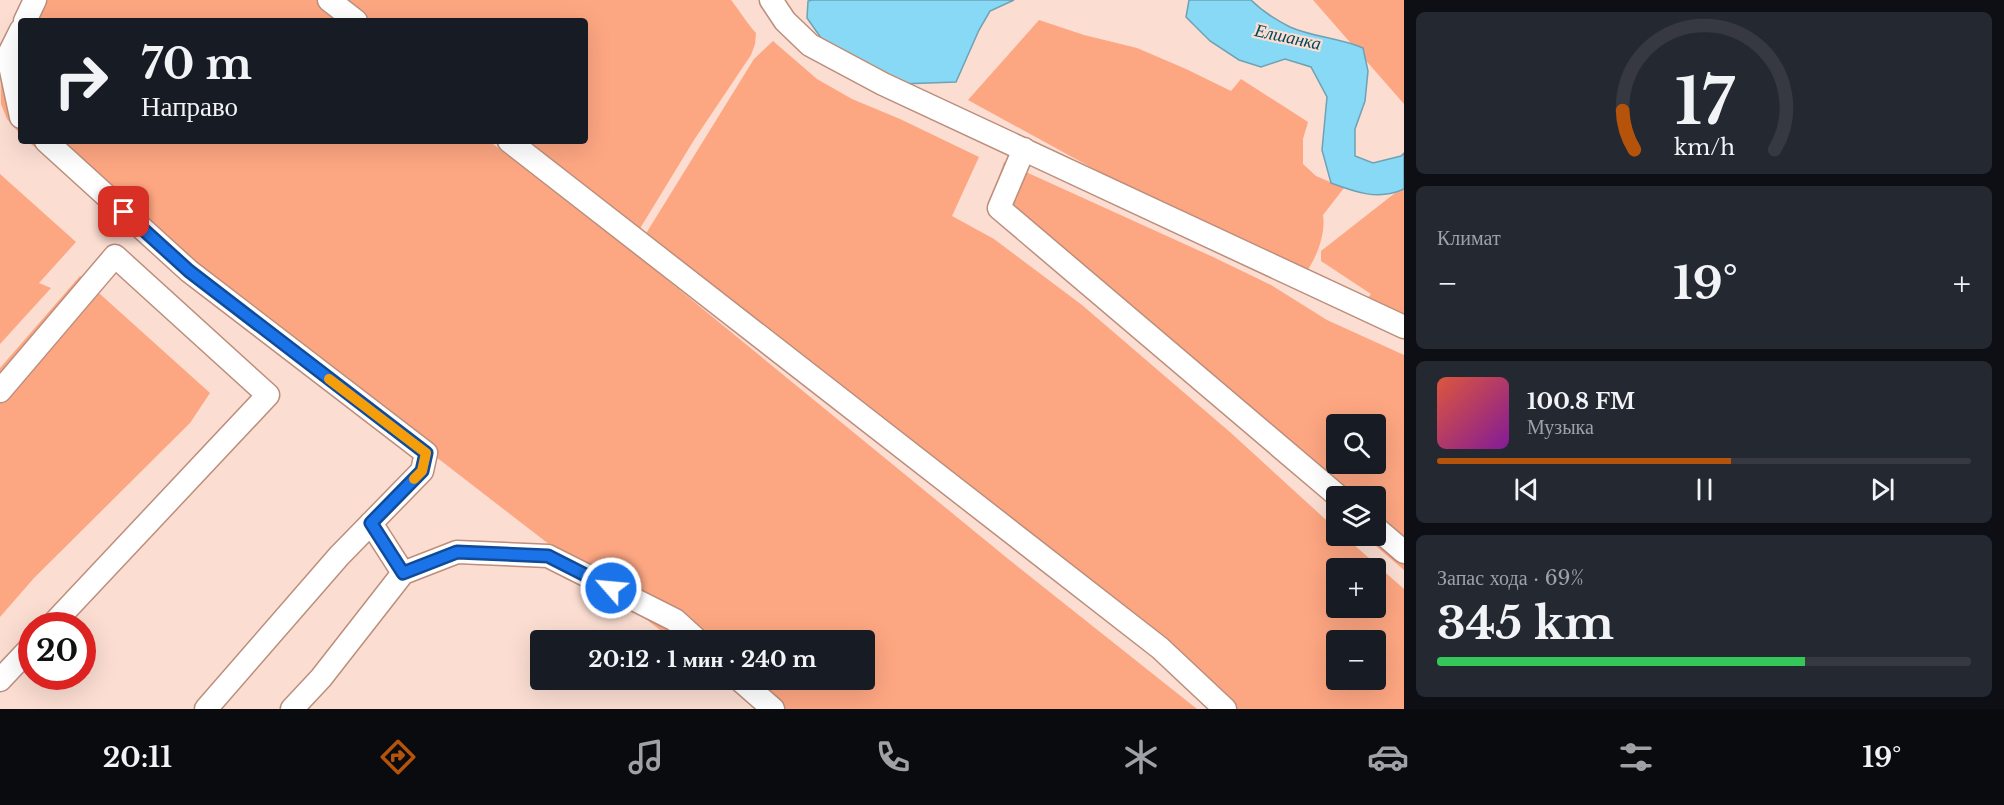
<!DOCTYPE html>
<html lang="ru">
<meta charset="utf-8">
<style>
:root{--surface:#171b24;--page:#242831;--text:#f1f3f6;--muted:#9ea1a6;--line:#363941;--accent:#b45309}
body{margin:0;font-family:"Libre Baskerville",serif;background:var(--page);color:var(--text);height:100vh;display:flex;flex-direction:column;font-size:22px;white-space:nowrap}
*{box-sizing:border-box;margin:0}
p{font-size:20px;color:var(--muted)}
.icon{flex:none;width:33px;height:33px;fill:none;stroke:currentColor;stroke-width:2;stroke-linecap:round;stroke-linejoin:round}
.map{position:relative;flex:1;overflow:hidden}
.panel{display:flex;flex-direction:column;gap:12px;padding:12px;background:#0d0f14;width:600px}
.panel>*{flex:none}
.hud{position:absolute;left:18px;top:18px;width:570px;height:126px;border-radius:6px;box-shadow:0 6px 24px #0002;background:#171b24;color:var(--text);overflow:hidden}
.buttons{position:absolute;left:1326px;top:414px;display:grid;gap:12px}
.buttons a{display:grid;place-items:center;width:60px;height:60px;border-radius:6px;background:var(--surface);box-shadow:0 6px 24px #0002;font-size:30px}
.speed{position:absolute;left:18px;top:612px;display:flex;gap:12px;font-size:30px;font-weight:700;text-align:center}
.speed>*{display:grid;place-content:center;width:78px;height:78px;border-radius:50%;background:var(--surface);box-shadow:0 6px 24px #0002;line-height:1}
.speed .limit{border:9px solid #d22;background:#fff;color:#111}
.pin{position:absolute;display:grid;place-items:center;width:51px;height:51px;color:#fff;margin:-26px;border-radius:12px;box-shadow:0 3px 9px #0006}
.me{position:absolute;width:66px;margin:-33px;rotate:297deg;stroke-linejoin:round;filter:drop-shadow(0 0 4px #0008)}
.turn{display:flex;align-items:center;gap:21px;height:126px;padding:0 24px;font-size:27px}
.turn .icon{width:78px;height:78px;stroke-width:2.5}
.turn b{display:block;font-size:42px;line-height:51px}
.big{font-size:45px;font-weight:700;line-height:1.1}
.panel .widget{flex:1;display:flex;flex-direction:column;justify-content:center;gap:9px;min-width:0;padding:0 21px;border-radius:9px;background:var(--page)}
.panel .dial{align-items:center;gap:0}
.dial svg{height:156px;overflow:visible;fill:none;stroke:var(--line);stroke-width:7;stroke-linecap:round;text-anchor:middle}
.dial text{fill:var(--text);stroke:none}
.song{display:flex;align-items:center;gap:18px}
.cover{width:72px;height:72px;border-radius:9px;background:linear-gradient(135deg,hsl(10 70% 55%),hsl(290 70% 35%))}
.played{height:6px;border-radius:3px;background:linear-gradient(90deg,var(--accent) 55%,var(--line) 55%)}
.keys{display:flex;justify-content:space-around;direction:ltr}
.heat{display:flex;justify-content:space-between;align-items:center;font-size:33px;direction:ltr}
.charge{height:9px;border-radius:4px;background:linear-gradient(90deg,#34c759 69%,var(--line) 0)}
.trip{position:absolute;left:530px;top:630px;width:345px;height:60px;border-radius:6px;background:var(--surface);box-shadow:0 6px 24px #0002;font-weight:700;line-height:60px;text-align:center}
.tab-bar{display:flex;height:96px;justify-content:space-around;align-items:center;background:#090b0e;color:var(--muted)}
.tab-bar .icon{width:42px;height:42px}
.tab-bar .active{color:var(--accent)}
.tab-bar b{font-size:27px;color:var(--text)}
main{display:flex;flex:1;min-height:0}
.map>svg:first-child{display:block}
.green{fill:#fda682;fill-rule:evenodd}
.water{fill:#88d9f5;stroke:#6ea2b3;stroke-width:1.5}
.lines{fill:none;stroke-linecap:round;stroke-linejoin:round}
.minor-casing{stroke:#bc8e7c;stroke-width:25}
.minor{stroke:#fff;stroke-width:22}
.route-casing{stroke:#114b97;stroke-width:15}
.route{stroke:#1a73e8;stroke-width:10}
.slow{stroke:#f59e0b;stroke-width:10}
.labels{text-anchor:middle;stroke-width:4.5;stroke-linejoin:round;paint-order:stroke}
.water-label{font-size:18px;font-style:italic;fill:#00485b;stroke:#fbddd1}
</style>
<main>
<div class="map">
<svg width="1404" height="709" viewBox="0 0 1404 709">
<rect width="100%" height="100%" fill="#fbddd1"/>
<!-- green -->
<path class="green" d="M25,0H318L344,21H21V135L7,119L1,104L0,53Z
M343,0H731C740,11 746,22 756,33L755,44L751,55L694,140L636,235L515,141H585V21H370Z
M1313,0H1404V104Z
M1039,20L1084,35L1137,48L1186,69L1231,91L1241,79L1308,122L1303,139V164L1316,176L1344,188L1323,215C1326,234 1316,260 1304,275L1156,203L968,100Z
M773,41L817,79L852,99L900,119L979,157L952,216L994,239L1082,305L1231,433L1336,529V536H1344L1404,589V709H1214L1113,621L642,240L754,59ZM1336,568H1376V608H1336ZM1336,640H1376V680H1336Z
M27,141H489L599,224L1007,558L1197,709H761L723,680H864V640H673Z
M1004,162L1213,257L1271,285L1327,320L1404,355V570L1364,536H1376V496H1336V509L1280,455L1167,355L987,211ZM1336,424H1376V464H1336Z
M0,174L76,242L39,283L51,288L0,344Z
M1404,186V334L1354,314L1371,294L1321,261V251Z
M80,276L210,393L190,423L34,578L0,617V368Z"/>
<!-- water -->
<path class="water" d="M812,0H1014L990,11L979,30L956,82L900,84L826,45L807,18L808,1Z
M1189,0H1251C1262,11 1276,20 1290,27C1312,37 1340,38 1363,48L1368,71L1365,101L1355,129V156L1373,163L1401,156L1404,153V189C1379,201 1355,192 1331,183L1322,150L1327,97L1311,67L1285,59L1261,67L1239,60L1210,41L1186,17Z"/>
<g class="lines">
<!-- minor casing -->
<g class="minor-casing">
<path id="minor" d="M329,0L356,21
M771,0L785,21L810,45L883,84L1404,327
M25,21L35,0
M21,30L8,56L21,117
M46,141L189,271L426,453L422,471L339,556L206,709
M509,141L1160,648L1225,709
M1024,149L999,208L1338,496
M0,391L115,256L268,395L51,626
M1376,528L1404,552
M403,573L457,552L548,556L675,620L697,640
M0,680L32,646
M740,680L773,709
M292,709L321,678L403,573L371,523"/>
</g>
<!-- minor -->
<use href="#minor" class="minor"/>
</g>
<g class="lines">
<!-- route casing -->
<g class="route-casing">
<path id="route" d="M124,212L189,271L426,453L422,471L371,523L403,573L457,552L548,556L611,588"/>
</g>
<!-- route -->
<use href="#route" class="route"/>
<!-- slow -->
<path class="slow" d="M329,379L426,453L422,471L414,479"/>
</g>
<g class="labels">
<!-- water labels -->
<g class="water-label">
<text transform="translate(1288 37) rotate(12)" y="6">Елшанка</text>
</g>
</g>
</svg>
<div class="buttons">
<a><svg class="icon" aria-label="search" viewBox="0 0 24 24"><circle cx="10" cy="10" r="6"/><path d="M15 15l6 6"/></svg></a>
<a><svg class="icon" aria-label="layers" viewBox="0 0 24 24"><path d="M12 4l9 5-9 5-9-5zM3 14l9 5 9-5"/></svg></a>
<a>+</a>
<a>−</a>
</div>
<div class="speed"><div class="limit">20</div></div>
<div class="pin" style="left:124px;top:212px;background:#d93025"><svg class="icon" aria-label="arrive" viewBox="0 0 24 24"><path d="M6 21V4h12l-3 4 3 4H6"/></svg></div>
<svg class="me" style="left:611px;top:588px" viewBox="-20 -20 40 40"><circle r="17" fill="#1a73e8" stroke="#fff" stroke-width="3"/><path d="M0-11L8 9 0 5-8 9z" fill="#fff"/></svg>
<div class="trip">20:12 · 1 мин · 240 m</div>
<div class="hud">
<div class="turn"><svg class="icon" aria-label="right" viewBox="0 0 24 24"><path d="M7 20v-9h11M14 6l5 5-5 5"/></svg><div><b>70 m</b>Направо</div></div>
</div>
</div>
<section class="panel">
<div class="widget dial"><svg viewBox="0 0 100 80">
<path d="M14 69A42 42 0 1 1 86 69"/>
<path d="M14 69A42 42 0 0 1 8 49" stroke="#b45309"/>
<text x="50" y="56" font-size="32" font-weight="700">17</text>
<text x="50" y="72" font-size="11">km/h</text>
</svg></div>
<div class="widget"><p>Климат</p>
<div class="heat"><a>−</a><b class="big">19°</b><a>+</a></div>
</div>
<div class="widget">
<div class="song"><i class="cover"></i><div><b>100.8 FM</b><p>Музыка</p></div></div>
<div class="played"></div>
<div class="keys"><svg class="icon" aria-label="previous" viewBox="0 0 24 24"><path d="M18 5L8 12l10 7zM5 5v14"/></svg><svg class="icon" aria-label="pause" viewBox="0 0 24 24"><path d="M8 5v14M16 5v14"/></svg><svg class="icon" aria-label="next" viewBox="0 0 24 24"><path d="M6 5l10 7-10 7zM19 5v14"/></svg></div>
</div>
<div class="widget"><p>Запас хода · 69%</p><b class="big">345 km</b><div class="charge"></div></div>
</section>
</main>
<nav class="tab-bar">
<b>20:11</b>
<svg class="icon active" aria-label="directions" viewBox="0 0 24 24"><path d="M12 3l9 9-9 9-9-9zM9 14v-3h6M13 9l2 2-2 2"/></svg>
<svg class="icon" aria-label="music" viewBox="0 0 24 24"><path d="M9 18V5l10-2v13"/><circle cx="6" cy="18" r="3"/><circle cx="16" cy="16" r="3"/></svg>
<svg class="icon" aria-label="phone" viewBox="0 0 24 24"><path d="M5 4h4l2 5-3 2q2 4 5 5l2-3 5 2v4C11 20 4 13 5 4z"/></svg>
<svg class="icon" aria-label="climate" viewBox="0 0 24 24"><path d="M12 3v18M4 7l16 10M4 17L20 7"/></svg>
<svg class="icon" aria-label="car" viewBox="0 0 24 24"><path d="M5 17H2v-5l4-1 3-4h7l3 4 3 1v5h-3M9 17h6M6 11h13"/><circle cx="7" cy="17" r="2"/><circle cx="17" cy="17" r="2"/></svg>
<svg class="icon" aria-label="filters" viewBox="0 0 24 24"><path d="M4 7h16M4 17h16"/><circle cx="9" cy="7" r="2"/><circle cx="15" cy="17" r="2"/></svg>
<b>19°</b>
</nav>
